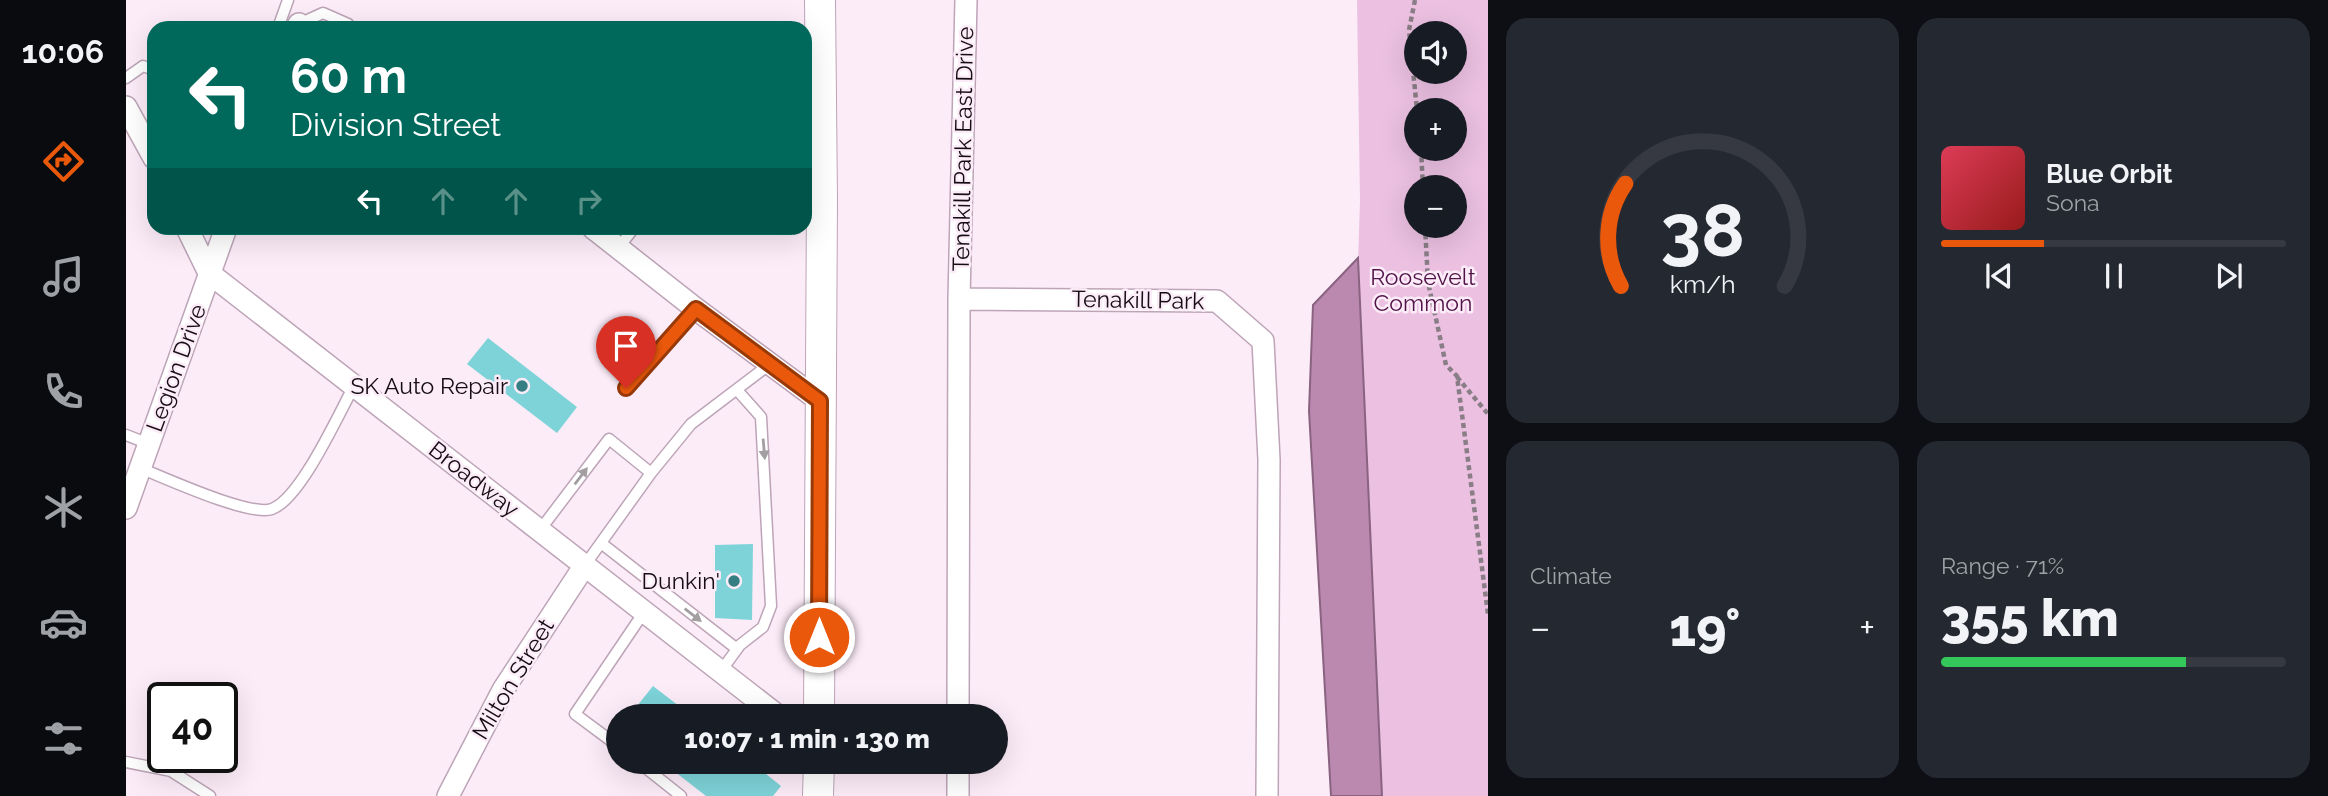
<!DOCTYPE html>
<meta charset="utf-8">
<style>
:root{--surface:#171b24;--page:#242831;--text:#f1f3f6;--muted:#9ea1a6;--line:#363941;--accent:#ea580c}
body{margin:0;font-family:Raleway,sans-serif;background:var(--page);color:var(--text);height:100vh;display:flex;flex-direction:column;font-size:26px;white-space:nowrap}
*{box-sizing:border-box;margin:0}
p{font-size:23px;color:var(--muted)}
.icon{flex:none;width:38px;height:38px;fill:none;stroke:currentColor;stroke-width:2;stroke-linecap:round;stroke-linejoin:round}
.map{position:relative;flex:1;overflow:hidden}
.side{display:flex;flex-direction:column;gap:18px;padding:18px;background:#0d0f14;width:840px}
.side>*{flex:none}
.banner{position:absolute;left:21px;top:21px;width:665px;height:214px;border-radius:21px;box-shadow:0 7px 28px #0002;background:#00695c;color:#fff;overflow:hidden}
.buttons{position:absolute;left:1278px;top:21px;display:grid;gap:14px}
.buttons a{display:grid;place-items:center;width:63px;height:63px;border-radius:50%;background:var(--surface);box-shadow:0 7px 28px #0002;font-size:35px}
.speed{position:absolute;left:21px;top:682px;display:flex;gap:14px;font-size:35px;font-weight:700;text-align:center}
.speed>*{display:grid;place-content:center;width:91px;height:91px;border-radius:50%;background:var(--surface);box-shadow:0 7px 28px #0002;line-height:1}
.speed .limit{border:4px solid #111;border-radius:10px;background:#fff;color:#111}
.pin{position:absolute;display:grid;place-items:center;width:60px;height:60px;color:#fff;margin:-72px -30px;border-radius:50% 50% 50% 0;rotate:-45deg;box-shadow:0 0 7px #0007}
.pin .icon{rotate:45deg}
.me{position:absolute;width:77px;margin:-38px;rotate:0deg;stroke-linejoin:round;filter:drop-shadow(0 0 5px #0008)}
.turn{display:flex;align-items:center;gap:24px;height:147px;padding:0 28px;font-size:32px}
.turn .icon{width:91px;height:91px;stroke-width:2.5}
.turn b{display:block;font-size:49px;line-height:60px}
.lanes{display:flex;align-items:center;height:66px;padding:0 28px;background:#0003;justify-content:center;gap:35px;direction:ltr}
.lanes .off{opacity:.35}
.big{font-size:52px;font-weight:800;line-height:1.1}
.side .card{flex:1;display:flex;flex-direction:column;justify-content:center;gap:10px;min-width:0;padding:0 24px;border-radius:21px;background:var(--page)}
.side .dial{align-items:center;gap:0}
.dial svg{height:182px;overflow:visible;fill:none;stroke:var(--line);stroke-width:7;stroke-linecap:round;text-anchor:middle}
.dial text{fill:var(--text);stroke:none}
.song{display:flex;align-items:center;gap:21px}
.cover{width:84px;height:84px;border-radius:10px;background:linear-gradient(135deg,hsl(350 70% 55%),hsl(0 70% 35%))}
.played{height:7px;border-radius:4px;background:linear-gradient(90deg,var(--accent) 30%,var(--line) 30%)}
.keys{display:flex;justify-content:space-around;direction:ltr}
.heat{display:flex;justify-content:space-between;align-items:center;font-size:38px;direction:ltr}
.charge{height:10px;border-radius:5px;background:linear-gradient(90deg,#34c759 71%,var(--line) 0)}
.side .tiles{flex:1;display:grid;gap:18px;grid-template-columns:repeat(2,1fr)}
.trip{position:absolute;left:480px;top:704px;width:402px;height:70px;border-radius:35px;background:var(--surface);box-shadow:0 7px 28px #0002;font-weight:800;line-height:70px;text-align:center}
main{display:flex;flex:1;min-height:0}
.dock{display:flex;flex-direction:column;width:126px;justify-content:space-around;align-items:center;background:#090b0e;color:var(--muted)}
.dock .icon{width:49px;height:49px}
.dock .on{color:var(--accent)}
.dock b{font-size:32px;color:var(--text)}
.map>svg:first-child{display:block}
.green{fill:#ebc0e1;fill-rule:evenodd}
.water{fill:#bb88b0;stroke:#8a6381;stroke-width:2}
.building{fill:#7dd3d8}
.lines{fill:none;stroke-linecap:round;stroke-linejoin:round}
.lane-casing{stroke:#bda4b7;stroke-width:13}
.street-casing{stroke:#bda4b7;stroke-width:24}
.secondary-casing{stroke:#bda4b7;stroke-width:32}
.path{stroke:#897d86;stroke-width:4.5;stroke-dasharray:5 3.5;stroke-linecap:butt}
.lane{stroke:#fff;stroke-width:10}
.street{stroke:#fff;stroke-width:21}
.secondary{stroke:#fff;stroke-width:30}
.oneway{fill:#a29ea1}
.route-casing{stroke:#983908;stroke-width:18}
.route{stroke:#ea580c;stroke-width:12}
.poi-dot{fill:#357e82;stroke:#fcecf8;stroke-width:2.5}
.labels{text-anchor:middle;stroke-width:5;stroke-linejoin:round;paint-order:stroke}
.street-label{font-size:23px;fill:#160d14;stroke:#fcecf8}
.park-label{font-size:23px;fill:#511348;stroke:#fcecf8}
.poi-label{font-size:23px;fill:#160d14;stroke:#fcecf8;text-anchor:end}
</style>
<main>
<nav class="dock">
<b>10:06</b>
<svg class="icon on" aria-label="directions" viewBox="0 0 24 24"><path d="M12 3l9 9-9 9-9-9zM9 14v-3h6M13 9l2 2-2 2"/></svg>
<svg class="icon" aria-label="music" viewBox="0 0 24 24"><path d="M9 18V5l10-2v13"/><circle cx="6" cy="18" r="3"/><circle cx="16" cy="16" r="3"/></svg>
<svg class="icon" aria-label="phone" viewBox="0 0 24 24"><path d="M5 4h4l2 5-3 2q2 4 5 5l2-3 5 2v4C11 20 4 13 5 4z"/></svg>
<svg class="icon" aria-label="climate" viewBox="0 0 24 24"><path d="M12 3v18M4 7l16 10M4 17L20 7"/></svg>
<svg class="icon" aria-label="car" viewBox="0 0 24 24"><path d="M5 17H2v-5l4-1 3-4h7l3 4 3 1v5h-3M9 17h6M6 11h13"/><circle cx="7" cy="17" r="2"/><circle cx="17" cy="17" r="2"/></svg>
<svg class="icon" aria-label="filters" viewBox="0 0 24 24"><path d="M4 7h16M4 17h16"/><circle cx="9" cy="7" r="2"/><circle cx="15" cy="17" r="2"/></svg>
</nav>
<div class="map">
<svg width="1362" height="796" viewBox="0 0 1362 796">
<rect width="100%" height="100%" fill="#fcecf8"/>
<!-- green -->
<path class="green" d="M1231,0H1362V796H1256L1232,264L1234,201ZM1290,33H1328V72H1290ZM1290,110H1328V149H1290ZM1290,187H1328V226H1290Z"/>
<!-- water -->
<path class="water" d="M1232,258L1256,796H1205L1183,411L1187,305Z"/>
<!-- building -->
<path class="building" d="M362,338L451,407L431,433L341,364Z
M627,544L626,620L589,618V545Z
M527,686L566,716H503Z
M535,761H624L655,786L647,796H580Z"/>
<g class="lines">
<!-- lane casing -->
<g class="lane-casing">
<path id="lane" d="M173,24L197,13L222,24L225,28
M152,28L162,0
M0,78L17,66L28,70
M493,247L508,228
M500,388L570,309
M0,435L23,444
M14,468C39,478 124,517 146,509C175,498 212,415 228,386
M414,530L483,439L525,473L565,424L644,364
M475,543L611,649
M459,565L525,473
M595,671L614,645L637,627L645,606L635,417L611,390
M492,746L449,714L518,612
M511,761L555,796
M0,762L45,771L84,796"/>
</g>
<!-- street casing -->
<g class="street-casing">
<path id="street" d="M171,28L173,24
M0,107L28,158
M61,228L83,273L652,716
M467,228L570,309L694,401
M833,299L840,0
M0,508L100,228
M832,716L833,299L1091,301L1137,341L1143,460L1141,796
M322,796L377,690L459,565
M832,796V761"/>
</g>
<!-- secondary casing -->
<g class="secondary-casing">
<path id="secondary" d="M693,716L696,199L694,0
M692,796L693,761"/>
</g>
<!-- path -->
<path class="path" d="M1289,0L1283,30L1291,110
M1295,149L1297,187
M1299,226L1302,282L1320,365L1331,376L1362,614
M1331,377L1362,414"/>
<!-- lane -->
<use href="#lane" class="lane"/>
<!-- street -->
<use href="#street" class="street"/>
<!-- secondary -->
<use href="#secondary" class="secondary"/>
</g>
<!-- one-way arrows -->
<defs><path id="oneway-solid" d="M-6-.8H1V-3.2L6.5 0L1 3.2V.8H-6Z" transform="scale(1.75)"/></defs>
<g class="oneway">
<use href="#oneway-solid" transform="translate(638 449) rotate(85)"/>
<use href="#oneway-solid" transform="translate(455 476) rotate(-53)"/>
<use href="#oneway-solid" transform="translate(567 615) rotate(38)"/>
</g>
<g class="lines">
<!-- route casing -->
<g class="route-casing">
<path id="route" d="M500,388L570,309L694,401L693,637"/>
</g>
<!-- route -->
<use href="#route" class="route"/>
</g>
<!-- markers -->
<g class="poi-dot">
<circle cx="396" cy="386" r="7"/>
<circle cx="608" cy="581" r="7"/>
</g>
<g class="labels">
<!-- street labels -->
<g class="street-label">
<text transform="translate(837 149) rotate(-89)" y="8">Tenakill Park East Drive</text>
<text transform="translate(1012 300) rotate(1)" y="8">Tenakill Park</text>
<text transform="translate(50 368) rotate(-70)" y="8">Legion Drive</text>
<text transform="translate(348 479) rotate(38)" y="8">Broadway</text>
<text transform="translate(387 679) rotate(-59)" y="8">Milton Street</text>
</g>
<!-- park labels -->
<g class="park-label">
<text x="1297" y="285">Roosevelt<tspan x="1297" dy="26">Common</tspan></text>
</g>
<!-- poi labels -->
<g class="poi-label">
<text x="382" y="394">SK Auto Repair</text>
<text x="594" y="589">Dunkin'</text>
</g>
</g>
</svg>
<div class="buttons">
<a><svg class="icon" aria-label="sound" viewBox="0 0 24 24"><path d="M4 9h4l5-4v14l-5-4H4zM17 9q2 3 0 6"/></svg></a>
<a>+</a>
<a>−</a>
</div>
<div class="speed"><div class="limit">40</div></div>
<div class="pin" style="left:500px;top:388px;background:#d93025"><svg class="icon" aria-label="arrive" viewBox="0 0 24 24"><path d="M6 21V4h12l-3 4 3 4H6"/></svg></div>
<svg class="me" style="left:693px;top:637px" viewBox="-20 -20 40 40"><circle r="17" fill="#ea580c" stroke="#fff" stroke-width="3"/><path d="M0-11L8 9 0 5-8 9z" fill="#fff"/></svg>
<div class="trip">10:07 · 1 min · 130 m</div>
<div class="banner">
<div class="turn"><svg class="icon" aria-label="left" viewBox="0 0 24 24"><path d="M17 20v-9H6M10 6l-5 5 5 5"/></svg><div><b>60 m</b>Division Street</div></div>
<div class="lanes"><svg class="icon" aria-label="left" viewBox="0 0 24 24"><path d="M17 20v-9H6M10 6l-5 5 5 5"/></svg><svg class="icon off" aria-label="ahead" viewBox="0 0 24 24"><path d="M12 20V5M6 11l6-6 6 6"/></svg><svg class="icon off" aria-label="ahead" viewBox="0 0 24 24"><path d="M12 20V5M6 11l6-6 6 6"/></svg><svg class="icon off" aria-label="right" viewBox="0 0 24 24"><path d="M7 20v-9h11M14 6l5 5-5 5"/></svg></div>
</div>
</div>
<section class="side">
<div class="tiles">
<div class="card dial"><svg viewBox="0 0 100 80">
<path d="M14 69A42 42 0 1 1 86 69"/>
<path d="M14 69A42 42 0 0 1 16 24" stroke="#ea580c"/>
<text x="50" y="56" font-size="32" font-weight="700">38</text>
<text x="50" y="72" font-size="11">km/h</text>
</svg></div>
<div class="card">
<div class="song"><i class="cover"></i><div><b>Blue Orbit</b><p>Sona</p></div></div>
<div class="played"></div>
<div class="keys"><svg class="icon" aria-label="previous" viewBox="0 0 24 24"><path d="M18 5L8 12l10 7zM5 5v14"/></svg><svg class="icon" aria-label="pause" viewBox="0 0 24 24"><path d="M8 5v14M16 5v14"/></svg><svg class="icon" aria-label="next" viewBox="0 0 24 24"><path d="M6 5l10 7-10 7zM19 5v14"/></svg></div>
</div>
<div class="card"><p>Climate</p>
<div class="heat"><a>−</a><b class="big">19°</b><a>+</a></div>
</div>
<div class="card"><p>Range · 71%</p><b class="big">355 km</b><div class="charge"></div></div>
</div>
</section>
</main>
